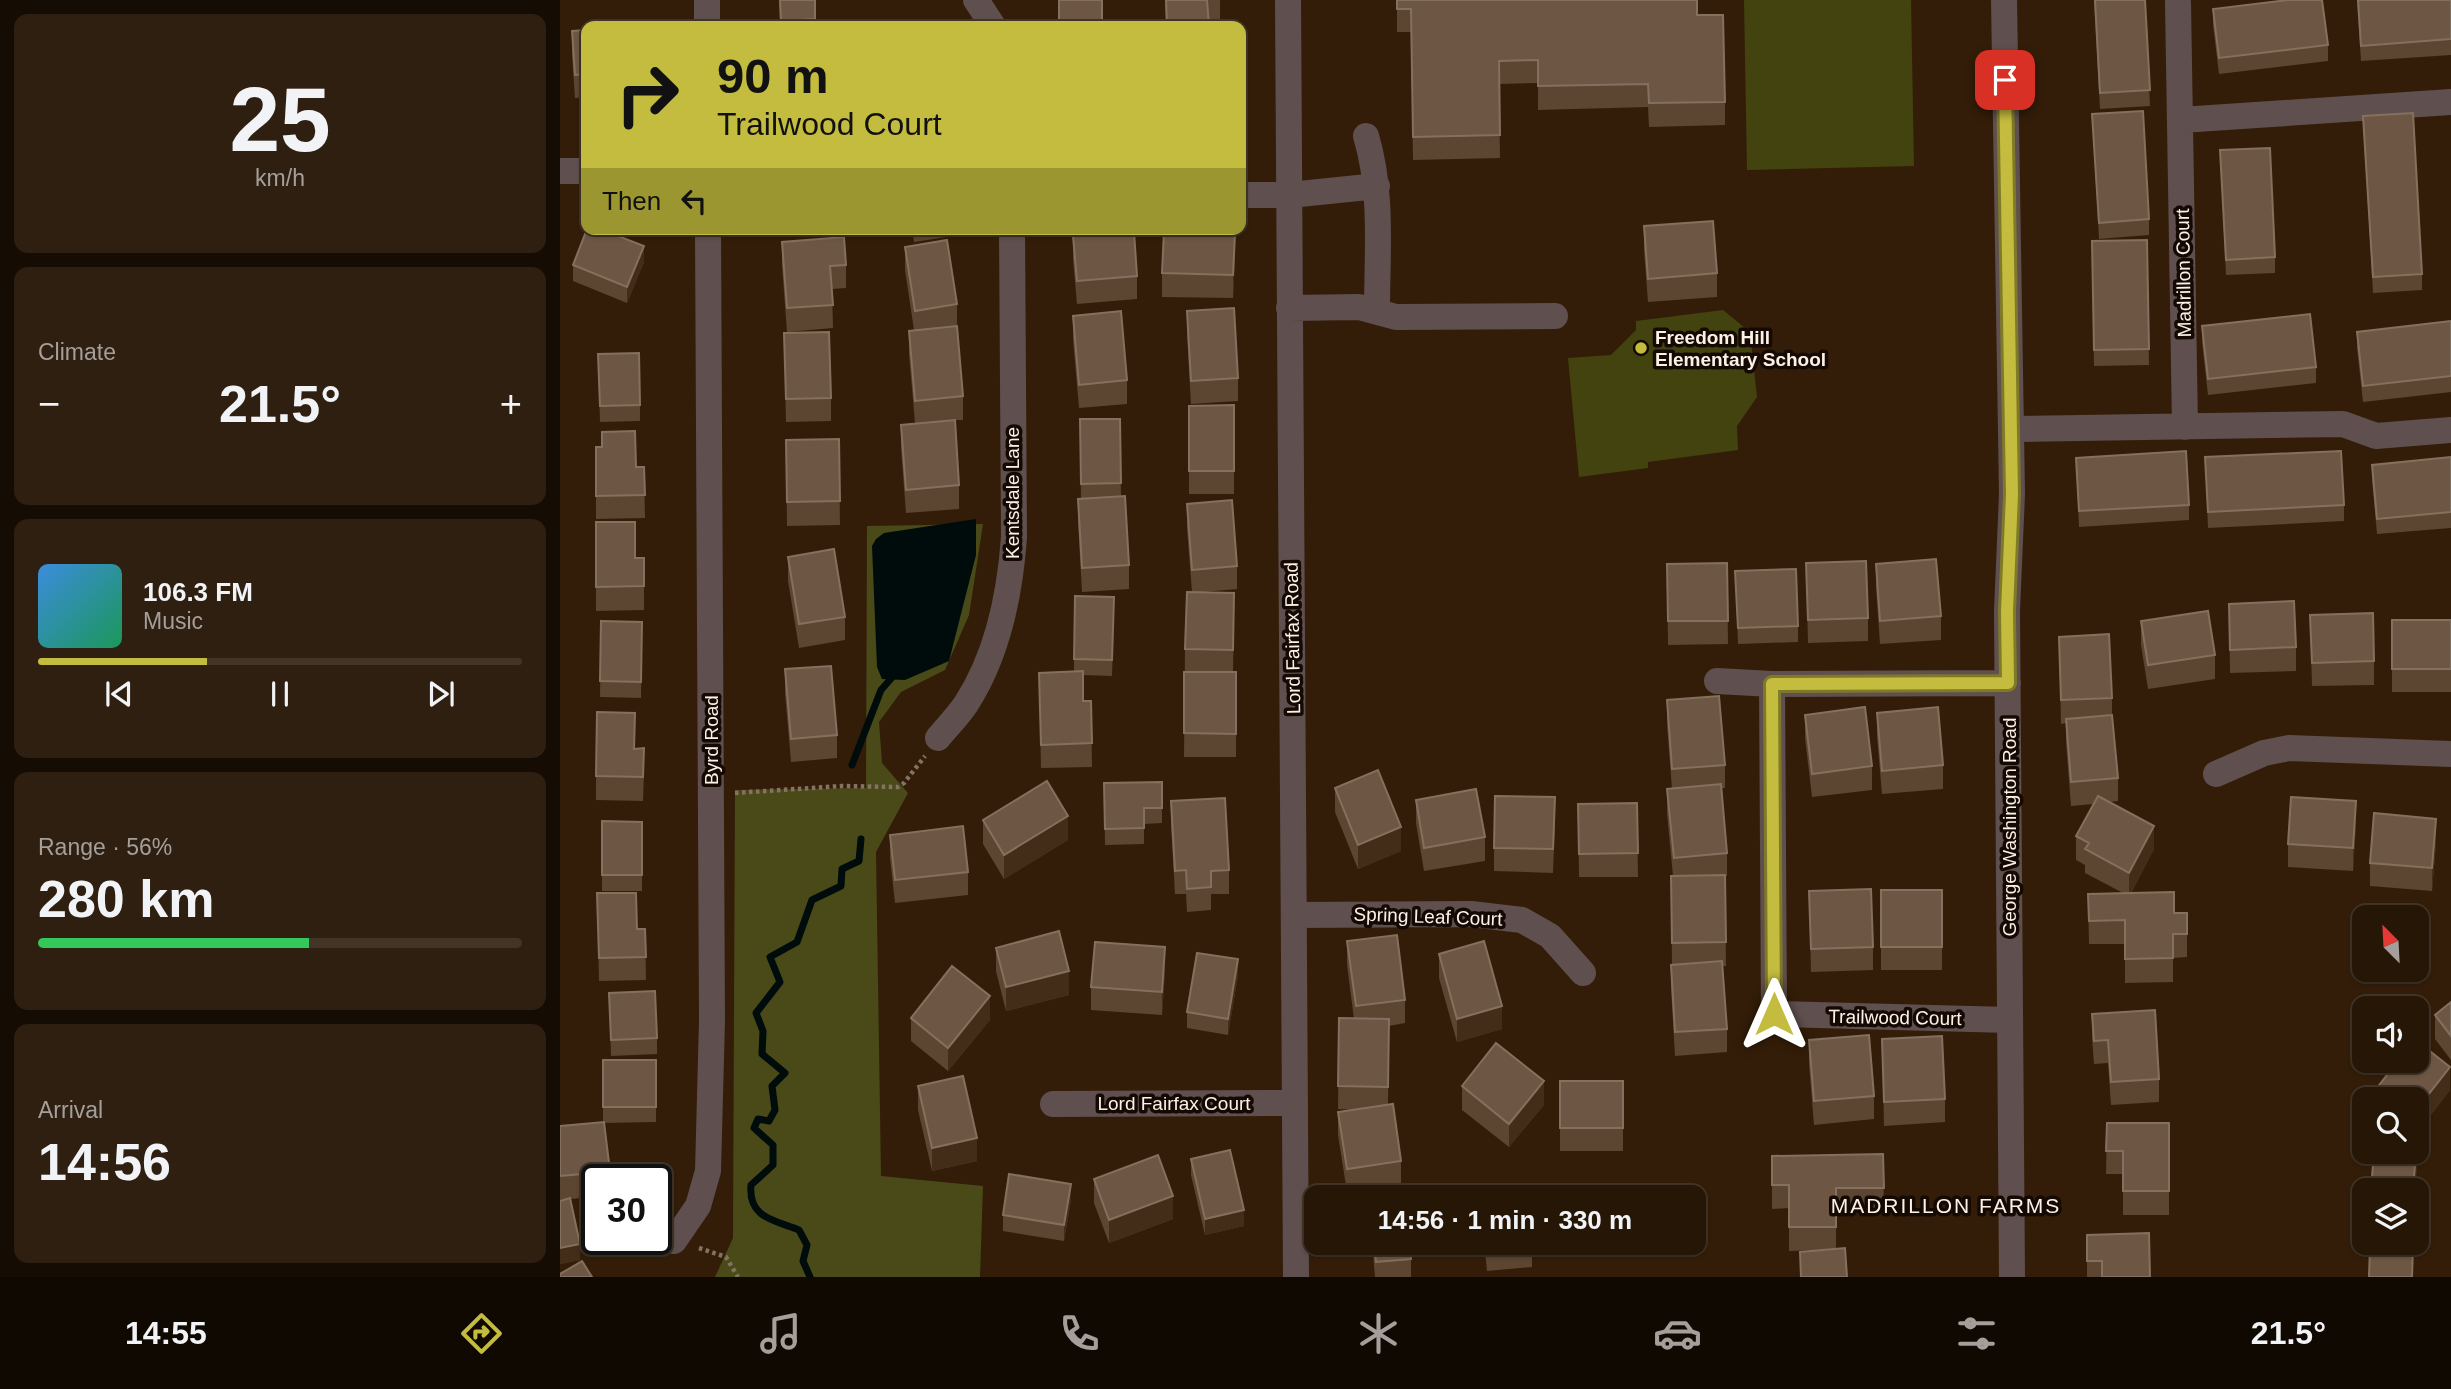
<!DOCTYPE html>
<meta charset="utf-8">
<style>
:root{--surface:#261606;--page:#2e1f10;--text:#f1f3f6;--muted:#a49f9b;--line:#423528;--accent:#c4bc3e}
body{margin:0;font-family:Arial,sans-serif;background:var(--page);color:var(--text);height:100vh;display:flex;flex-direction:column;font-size:26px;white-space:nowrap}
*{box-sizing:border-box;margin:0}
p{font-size:23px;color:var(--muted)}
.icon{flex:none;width:38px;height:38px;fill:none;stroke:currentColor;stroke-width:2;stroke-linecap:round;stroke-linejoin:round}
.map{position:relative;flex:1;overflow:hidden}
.drawer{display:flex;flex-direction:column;gap:14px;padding:14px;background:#150c03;width:560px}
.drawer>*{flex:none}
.banner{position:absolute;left:21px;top:21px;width:665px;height:214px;border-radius:14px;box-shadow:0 2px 5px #0004,0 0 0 2px var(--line);background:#c4bc3e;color:#111;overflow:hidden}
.needle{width:46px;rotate:336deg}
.fabs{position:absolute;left:1792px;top:905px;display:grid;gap:14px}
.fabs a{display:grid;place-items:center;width:77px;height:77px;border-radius:14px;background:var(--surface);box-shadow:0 2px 5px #0004,0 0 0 2px var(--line);font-size:35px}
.speed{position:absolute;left:21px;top:1164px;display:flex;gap:14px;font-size:35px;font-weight:700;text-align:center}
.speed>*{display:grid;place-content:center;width:91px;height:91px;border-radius:50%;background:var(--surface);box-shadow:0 2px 5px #0004,0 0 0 2px var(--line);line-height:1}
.speed .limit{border:4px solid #111;border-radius:10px;background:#fff;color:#111}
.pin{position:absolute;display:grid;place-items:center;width:60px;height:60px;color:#fff;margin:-30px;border-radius:14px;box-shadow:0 4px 10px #0006}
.me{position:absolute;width:77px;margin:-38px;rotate:0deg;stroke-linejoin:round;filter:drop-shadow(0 0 5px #0008)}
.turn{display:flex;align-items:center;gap:24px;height:147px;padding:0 21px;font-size:32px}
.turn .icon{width:91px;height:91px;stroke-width:2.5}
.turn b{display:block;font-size:49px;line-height:60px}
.then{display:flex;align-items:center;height:66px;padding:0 21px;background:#0003;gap:14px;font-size:26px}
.big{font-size:52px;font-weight:700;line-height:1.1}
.drawer .widget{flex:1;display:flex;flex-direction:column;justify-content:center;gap:10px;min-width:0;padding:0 24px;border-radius:14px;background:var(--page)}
.drawer .dial{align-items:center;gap:0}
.dial b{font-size:91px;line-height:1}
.song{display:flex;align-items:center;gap:21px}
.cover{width:84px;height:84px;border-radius:10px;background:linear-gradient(135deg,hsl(210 70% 55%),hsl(150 70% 35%))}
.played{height:7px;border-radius:4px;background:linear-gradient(90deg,var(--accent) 35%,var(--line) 35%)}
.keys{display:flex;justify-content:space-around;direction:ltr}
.heat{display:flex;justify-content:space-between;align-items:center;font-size:38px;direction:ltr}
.charge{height:10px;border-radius:5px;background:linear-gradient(90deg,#34c759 56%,var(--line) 0)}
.trip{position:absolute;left:744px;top:1185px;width:402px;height:70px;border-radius:14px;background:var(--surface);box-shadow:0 2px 5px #0004,0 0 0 2px var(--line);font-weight:700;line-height:70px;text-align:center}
.dock{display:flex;height:112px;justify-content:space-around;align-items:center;background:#0f0902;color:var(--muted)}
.dock .icon{width:49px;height:49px}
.dock .selected{color:var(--accent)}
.dock b{font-size:32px;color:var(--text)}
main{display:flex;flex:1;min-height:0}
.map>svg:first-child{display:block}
.green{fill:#42430f}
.forest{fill:#494a18}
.water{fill:#000b0c}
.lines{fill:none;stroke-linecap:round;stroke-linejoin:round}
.stream{stroke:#000b0c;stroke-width:7}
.path{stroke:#847262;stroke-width:4.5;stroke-dasharray:3.5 3.5;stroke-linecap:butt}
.minor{stroke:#5f4f4f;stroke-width:26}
.wall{fill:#5c4531}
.shaded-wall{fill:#442d18}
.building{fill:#6d5744;stroke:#84705e;stroke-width:2}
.route-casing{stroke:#7f7a28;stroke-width:18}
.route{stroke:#c4bc3e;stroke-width:12}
.poi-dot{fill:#c4bc3e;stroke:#140a03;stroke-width:2.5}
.labels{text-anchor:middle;stroke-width:7;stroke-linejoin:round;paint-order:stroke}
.street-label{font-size:19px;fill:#fdf1e7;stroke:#140a03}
.poi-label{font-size:19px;font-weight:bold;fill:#fdf1e7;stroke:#140a03;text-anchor:start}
.neighbourhood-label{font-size:21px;letter-spacing:2px;fill:#fdf1e7;stroke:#140a03}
</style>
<main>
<section class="drawer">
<div class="widget dial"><b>25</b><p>km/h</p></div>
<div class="widget"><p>Climate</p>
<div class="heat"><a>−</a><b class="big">21.5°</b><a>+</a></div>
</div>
<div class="widget">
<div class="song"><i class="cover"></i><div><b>106.3 FM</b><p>Music</p></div></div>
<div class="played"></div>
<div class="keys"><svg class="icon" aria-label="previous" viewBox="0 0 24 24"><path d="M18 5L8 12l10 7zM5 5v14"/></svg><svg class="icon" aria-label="pause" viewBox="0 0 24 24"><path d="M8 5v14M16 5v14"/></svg><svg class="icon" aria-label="next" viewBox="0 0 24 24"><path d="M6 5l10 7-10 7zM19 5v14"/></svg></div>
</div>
<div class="widget"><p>Range · 56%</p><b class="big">280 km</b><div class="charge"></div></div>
<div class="widget"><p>Arrival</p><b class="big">14:56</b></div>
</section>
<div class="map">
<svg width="1891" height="1277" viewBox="0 0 1891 1277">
<rect width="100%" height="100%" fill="#331d08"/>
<!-- green -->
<path class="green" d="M1184,0H1351L1354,166L1187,170Z
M1163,310L1190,332L1197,397L1177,426L1178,450L1088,462V468L1019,477L1008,358L1051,355L1076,330V321Z"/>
<!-- forest -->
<path class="forest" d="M423,524L409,615L385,670L341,692L319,722L322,763L348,793L316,852L321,1176L423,1186L420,1277H155L173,1238L175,790L306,788L307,526Z"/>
<!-- water -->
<path class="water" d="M416,519V555L389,661L345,680L322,679L317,667L312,546L316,539L324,533Z"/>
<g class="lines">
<!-- stream -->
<path class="stream" d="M292,765L321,690L335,674
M250,1277L243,1261L247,1245L239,1230C214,1220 188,1218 191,1185L213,1165V1145L194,1128L198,1119L209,1121L215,1110L212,1086L225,1073L202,1054L203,1031L196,1013L220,982L210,957L237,942L252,900L281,886L282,869L299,861L301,839"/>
<!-- path -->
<path class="path" d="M175,793L282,786L338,787L344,783L365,756
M139,1248L166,1257L178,1277"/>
<!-- minor -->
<path class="minor" d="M147,0V26
M416,0L433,26
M728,0L736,1277
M1444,0L1452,494L1447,611L1452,1277
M1618,3L1625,427
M1621,120L1891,102
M806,136C823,192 817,253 817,311
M0,171H26
M681,195H730L817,186
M729,308L799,307L836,317L995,316
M1451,429L1783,424L1816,436L1891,430
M1157,681L1212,684L1448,683
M1212,684L1214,1014L1450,1020
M378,738C387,727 398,716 406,704C438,655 450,594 454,537L452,229
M1656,774L1704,753L1729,748L1891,754
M734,915L911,914L962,920L990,936L1023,973
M493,1104L734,1103
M114,1241L138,1206L148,1171L152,1020L148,229"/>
</g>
<!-- wall -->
<path class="wall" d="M219,0H255V26H220Z
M605,0H660V21H648L649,26H606Z
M837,0L1137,15L1165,102V125L1089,127L1088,107L978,110V83L939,84L940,158L853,160L851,32H837Z
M1534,0H1585L1590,106L1540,109Z
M1797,0H1891V55L1801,61Z
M1653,9L1768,45V61L1659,74L1653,25Z
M26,30V97L15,98L12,55V31Z
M1532,114L1589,219V235L1539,239Z
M1803,116L1862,274V290L1813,293Z
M1660,150L1715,257V273L1666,275Z
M1084,226L1157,273V297L1088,302L1084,250Z
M352,229H399V235L354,242Z
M513,236L577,276V299L517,304L513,260Z
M1587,240L1589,365L1534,366L1532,241Z
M222,242L286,265V288L272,289L273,328L227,332L222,265Z
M345,247L397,304V327L403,396V420H395L399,485V509L346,513L341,448V425L355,423L349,354V331L354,330L345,270Z
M675,257L673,298L602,297V273Z
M84,262L67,303L13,281V265Z
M627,311L678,378V401L631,404L627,334Z
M513,316L567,380V404L519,408L513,340Z
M1891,321V392L1803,402L1797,348V332Z
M1642,326L1756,367V383L1648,395L1642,342Z
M224,333L271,398V421L226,422Z
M38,354L80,405V421L40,422Z
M674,405V494H629V406Z
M520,419H560L561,496L569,565V589L522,592L518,522V499H521Z
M279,439L280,525L227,526L226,440Z
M36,447L76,467H84L85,518L36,519Z
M1645,457L1784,505V521L1648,528Z
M1891,457V528L1817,534L1812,480V465Z
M1516,458L1629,505V520L1519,527Z
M627,504L677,566V589L643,592L674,616L673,672H676V757H624L625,649L632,592L627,528Z
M36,522L75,558H84V610L36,611Z
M228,557L285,617V640L239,648L228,581Z
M1167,563L1168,644L1108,645L1107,564Z
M1246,563L1308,618V641L1248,643Z
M1316,564L1381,616V640L1320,644L1316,588Z
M1175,571L1238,626V642L1178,644Z
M1669,604L1736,647V671L1670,673Z
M554,613L552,676L523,675V701H531L532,767L481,768L479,673L514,672V659Z
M1750,615L1814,661V685L1752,686Z
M1832,620H1891V692H1832Z
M41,621L82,622L81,698L40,697Z
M1581,621L1655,655V679L1588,689L1581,645Z
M1499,637L1552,698V715L1558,778V801L1550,802L1594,849L1571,893L1614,913H1627V957L1613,958V982L1565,983V944H1529L1528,894L1563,893L1525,873V865L1516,860V836L1534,804L1511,806L1506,742V723L1501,724Z
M225,669L277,735V758L231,762L225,693Z
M1107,700L1165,765V788H1161L1167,853V876H1165L1166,966H1163L1167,1029V1052L1115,1056L1111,988V965H1112L1111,876H1113L1107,813V789H1112L1107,724Z
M1317,713L1383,765V789L1322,794L1317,736Z
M1245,715L1312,766V790L1252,797L1245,738Z
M75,749L84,772L83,801L36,800V776Z
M602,782V823L584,824V844L545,845L544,783Z
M775,788L841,851L798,869L775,812Z
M856,800L925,837V861L864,871L856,823Z
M611,801L669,870V894H651V910L627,912L626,894H615L611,825Z
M1077,803L1078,877H1019L1018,804Z
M423,820L508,840L444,879L423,844Z
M42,821L82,822V891H42Z
M995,821L993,873L934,871V848Z
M1796,824L1793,871L1728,867V844Z
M330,835L408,872V895L335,903L330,858Z
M1876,842L1872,891L1810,886V863Z
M1321,890H1382V970H1321Z
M1249,891L1313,947V970L1251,972Z
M37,893L77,929H85L86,980L39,981Z
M787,941L845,1000V1023L829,1026L828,1105L841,1161V1185L787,1192L778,1135V1112L794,1110L778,1109L779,1018L794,1019L787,965Z
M436,948L509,995L446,1011L436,971Z
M879,954L942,1029L897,1042L879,978Z
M605,971L602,1015L531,1010V987Z
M678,975L668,1035L627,1028V1012Z
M49,993L97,1038V1054L51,1056Z
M1891,1002V1060L1875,1039V1015Z
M1532,1014L1599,1079V1102L1551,1105L1548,1063L1534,1064L1532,1037Z
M351,1018L430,1020L388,1071L351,1041Z
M1322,1039L1385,1099V1122L1324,1126Z
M1249,1040L1314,1096V1119L1254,1125L1249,1064Z
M43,1060H96V1122L44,1123L49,1163V1180H37V1187L33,1188V1197L10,1199L20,1260L0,1264V1201L7,1199L0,1200V1126L43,1122Z
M1826,1068L1890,1090L1857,1133V1099H1813V1093L1826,1076Z
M1000,1081H1063V1151H1000Z
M358,1086L417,1161L372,1171L358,1110Z
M902,1086L984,1105L949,1147L902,1110Z
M1547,1123H1609V1215H1563V1174H1546Z
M1323,1154L1324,1211L1276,1212V1249L1287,1277H1240V1252L1258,1250L1229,1251V1208L1212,1209V1156Z
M631,1159L684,1226L645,1235L631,1175Z
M534,1179L613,1219L549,1243L534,1203Z
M511,1200L504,1241L443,1231V1215Z
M1527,1235L1590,1277H1527Z
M812,1242H878V1254L851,1257V1277H815Z
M924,1242H972V1267L927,1271Z"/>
<!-- shaded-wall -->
<path class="shaded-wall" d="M675,234V257L673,298V275Z
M84,246V262L67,303V287Z
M1796,801V824L1793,871V848Z
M508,816V840L444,879V855Z
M1876,819V842L1872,891V868Z
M1594,826V849L1569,896V873Z
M841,827V851L798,869V845Z
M605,947V971L602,1015V992Z
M678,959V975L668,1035V1019Z
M509,971V995L446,1011V987Z
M430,996V1020L388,1071V1048Z
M942,1006V1029L897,1042V1019Z
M1890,1067V1090L1857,1133V1109Z
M984,1081V1105L949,1147V1124Z
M417,1138V1161L372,1171V1148Z
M1857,1147V1171L1855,1190H1853Z
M511,1184V1200L504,1241V1225Z
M613,1196V1219L549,1243V1220Z
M684,1210V1226L645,1235V1219Z
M20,1244V1260L0,1264V1248Z"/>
<!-- building -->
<path class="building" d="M220,0H255V19L221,21Z
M499,0H542V26H499Z
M606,0H647L649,26H607Z
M837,0H1137V15H1163L1165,102L1089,103L1088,84L978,86V60L939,61L940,135L853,137L851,9H837Z
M1535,0H1585L1590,90L1540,93Z
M1728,0H1762L1768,45L1659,58L1653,9Z
M1798,0H1891V39L1801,46Z
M26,30V74L15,75L12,31Z
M1583,111L1589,219L1539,223L1532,114Z
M1853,113L1862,274L1813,277L1803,116Z
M1710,148L1715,257L1666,260L1660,150Z
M1153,221L1157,273L1088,279L1084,226Z
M27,229H40L84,246L67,287L13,265Z
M604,231L675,234L673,275L602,273Z
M574,232L577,276L517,281L513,236Z
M284,237L286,265L270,266L273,305L227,308L222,242Z
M387,240L397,304L355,311L345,247Z
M1587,240L1589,349L1534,350L1532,241Z
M674,308L678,378L631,381L627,311Z
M561,311L567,380L519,385L513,316Z
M1750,314L1756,367L1648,379L1642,326Z
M1891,321V376L1803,386L1797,332Z
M397,326L403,396L355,401L349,331Z
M269,332L271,398L226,399L224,333Z
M79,353L80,405L40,406L38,354Z
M674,405V471H629V406Z
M520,419H560L561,483L521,484Z
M395,420L399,485L346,490L341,425Z
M75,431L76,467H84L85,495L36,496V447H42V432Z
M279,439L280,501L227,502L226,440Z
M1626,451L1629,505L1519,511L1516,458Z
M1781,451L1784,505L1648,512L1645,457Z
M1891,457V512L1817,519L1812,465Z
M565,496L569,565L522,568L518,499Z
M672,500L677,566L632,570L627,504Z
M36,522H75V558H84V586L36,587Z
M274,549L285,617L239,624L228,557Z
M1376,559L1381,616L1320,621L1316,564Z
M1306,561L1308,618L1248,620L1246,563Z
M1167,563L1168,621H1108L1107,564Z
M1236,569L1238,626L1178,628L1175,571Z
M627,592L674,593L673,650L625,649Z
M515,596L554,597L552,660L514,659Z
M1734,601L1736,647L1670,650L1669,604Z
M1648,611L1655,655L1588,665L1581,621Z
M1813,613L1814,661L1752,663L1750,615Z
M1832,620H1891V669H1832Z
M41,621L82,622L81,682L40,681Z
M1549,634L1552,698L1501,700L1499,637Z
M271,666L277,735L231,739L225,669Z
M523,671V701H531L532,743L481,745L479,673Z
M624,672H676V734L624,733Z
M1159,696L1165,765L1112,769L1107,700Z
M1305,707L1312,766L1252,774L1245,715Z
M1378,707L1383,765L1322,771L1317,713Z
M37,712L75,713L74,749L84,748L83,777L36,776Z
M1552,715L1558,778L1511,782L1506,719Z
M818,770L841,827L798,845L775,788Z
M487,781L508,816L444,855L423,820Z
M602,782V808H584V828L545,829L544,783Z
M1161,784L1167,853L1114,858L1107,789Z
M916,789L925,837L864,848L856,800Z
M935,796L995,797L993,849L934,848Z
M1538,796L1594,826L1569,873L1525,849L1529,843L1516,836Z
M1731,797L1796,801L1793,848L1728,844Z
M665,798L669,870L651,871V887L627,889L626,870L615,871L611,801Z
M1077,803L1078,853L1019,854L1018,804Z
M1814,813L1876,819L1872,868L1810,863Z
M42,821L82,822V875H42Z
M403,826L408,872L335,880L330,835Z
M1165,875L1166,942L1112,943L1111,876Z
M1311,889L1313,947L1251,949L1249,891Z
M1321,890H1382V947H1321Z
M1614,892V913H1627V934H1613V958L1565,959V920L1529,921L1528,894Z
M37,893H76L77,929H85L86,957L39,958Z
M499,931L509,971L446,987L436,948Z
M837,935L845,1000L796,1006L787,941Z
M924,941L942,1006L897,1019L879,954Z
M535,942L605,947L602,992L531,987Z
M637,953L678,959L668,1019L627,1012Z
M1162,961L1167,1029L1115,1032L1111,965Z
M392,966L430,996L388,1048L351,1018Z
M95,991L97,1038L51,1040L49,993Z
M1891,1002V1036L1875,1015Z
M1595,1010L1599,1079L1551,1082L1548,1040L1534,1041L1532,1014Z
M779,1018L829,1019L828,1087L778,1086Z
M1309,1035L1314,1096L1254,1101L1249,1040Z
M1382,1036L1385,1099L1324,1102L1322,1039Z
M1857,1041L1890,1067L1857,1109V1099H1821L1813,1093L1830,1071L1826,1068L1832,1060H1857Z
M936,1043L984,1081L949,1124L902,1086Z
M43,1060H96V1107H43Z
M403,1076L417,1138L372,1148L358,1086Z
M1000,1081H1063V1128H1000Z
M833,1104L841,1161L787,1169L778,1112Z
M44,1122L49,1163L32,1164L33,1173L0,1176V1126Z
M1547,1123H1609V1191H1563V1151H1546Z
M670,1150L684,1210L645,1219L631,1159Z
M1814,1152H1856L1853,1190H1811Z
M1323,1154L1324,1188H1276V1227H1229V1185H1212V1156Z
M598,1155L613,1196L549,1220L534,1179Z
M449,1174L511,1184L504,1225L443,1215Z
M967,1190L968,1197H891Z
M10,1198L20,1244L0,1248V1201Z
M1589,1233L1590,1277H1542V1261H1527V1235Z
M814,1242H849L851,1259L816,1262Z
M927,1242H972V1243L927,1248Z
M1810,1246L1853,1247L1852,1277H1809Z
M1285,1248L1287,1277H1241L1240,1252Z
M22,1261L32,1277H0V1274Z"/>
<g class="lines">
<!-- route casing -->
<g class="route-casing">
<path id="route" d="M1214,1014L1212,684L1448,683L1447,611L1452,494L1445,80"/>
</g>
<!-- route -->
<use href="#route" class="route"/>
</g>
<!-- markers -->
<circle class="poi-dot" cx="1081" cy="348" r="7"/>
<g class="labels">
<!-- street labels -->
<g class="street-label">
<text transform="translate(1623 273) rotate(-91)" y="7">Madrillon Court</text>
<text transform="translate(452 493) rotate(-90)" y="7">Kentsdale Lane</text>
<text transform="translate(732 638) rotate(-91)" y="7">Lord Fairfax Road</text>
<text transform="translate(151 740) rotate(-90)" y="7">Byrd Road</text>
<text transform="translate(1449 827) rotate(-90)" y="7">George Washington Road</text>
<text transform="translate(868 916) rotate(2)" y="7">Spring Leaf Court</text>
<text transform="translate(1335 1017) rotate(1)" y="7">Trailwood Court</text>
<text x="614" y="1110">Lord Fairfax Court</text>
</g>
<!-- poi labels -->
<g class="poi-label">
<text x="1095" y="344">Freedom Hill<tspan x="1095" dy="22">Elementary School</tspan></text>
</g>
<!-- neighbourhood labels -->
<g class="neighbourhood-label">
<text x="1386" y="1213">MADRILLON FARMS</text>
</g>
</g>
</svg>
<div class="fabs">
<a><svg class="needle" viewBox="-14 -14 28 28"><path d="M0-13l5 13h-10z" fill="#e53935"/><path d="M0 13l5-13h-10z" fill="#a49f9b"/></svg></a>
<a><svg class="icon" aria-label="sound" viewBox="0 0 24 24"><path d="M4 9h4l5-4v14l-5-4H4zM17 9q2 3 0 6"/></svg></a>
<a><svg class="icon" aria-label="search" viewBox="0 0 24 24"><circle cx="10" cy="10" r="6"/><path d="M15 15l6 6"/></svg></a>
<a><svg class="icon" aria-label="layers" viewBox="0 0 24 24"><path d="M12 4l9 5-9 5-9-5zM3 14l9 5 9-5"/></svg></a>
</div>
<div class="speed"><div class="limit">30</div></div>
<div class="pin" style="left:1445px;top:80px;background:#d93025"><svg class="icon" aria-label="arrive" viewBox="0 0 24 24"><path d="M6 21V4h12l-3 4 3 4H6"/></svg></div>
<svg class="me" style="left:1214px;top:1014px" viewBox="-20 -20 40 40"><path d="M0-17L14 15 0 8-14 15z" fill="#c4bc3e" stroke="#fff" stroke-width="4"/></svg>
<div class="trip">14:56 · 1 min · 330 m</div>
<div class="banner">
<div class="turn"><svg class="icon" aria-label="right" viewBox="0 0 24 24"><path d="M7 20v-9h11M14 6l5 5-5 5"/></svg><div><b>90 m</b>Trailwood Court</div></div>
<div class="then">Then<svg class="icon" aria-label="left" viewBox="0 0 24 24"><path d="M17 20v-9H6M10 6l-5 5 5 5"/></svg></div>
</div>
</div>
</main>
<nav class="dock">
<b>14:55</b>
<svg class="icon selected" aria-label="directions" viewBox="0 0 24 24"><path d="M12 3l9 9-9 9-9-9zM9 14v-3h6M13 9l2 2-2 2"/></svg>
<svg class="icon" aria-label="music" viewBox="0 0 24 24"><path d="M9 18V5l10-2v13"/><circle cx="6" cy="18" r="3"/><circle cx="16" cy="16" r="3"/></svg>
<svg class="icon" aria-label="phone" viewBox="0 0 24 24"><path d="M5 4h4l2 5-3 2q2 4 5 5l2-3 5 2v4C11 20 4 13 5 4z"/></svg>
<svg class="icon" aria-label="climate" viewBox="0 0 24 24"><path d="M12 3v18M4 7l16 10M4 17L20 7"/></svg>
<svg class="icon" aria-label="car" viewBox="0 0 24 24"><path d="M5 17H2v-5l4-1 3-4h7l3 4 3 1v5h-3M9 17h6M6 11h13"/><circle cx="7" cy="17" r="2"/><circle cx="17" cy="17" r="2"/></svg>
<svg class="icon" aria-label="filters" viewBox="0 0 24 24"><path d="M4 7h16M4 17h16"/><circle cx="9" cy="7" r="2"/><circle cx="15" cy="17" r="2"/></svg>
<b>21.5°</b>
</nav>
